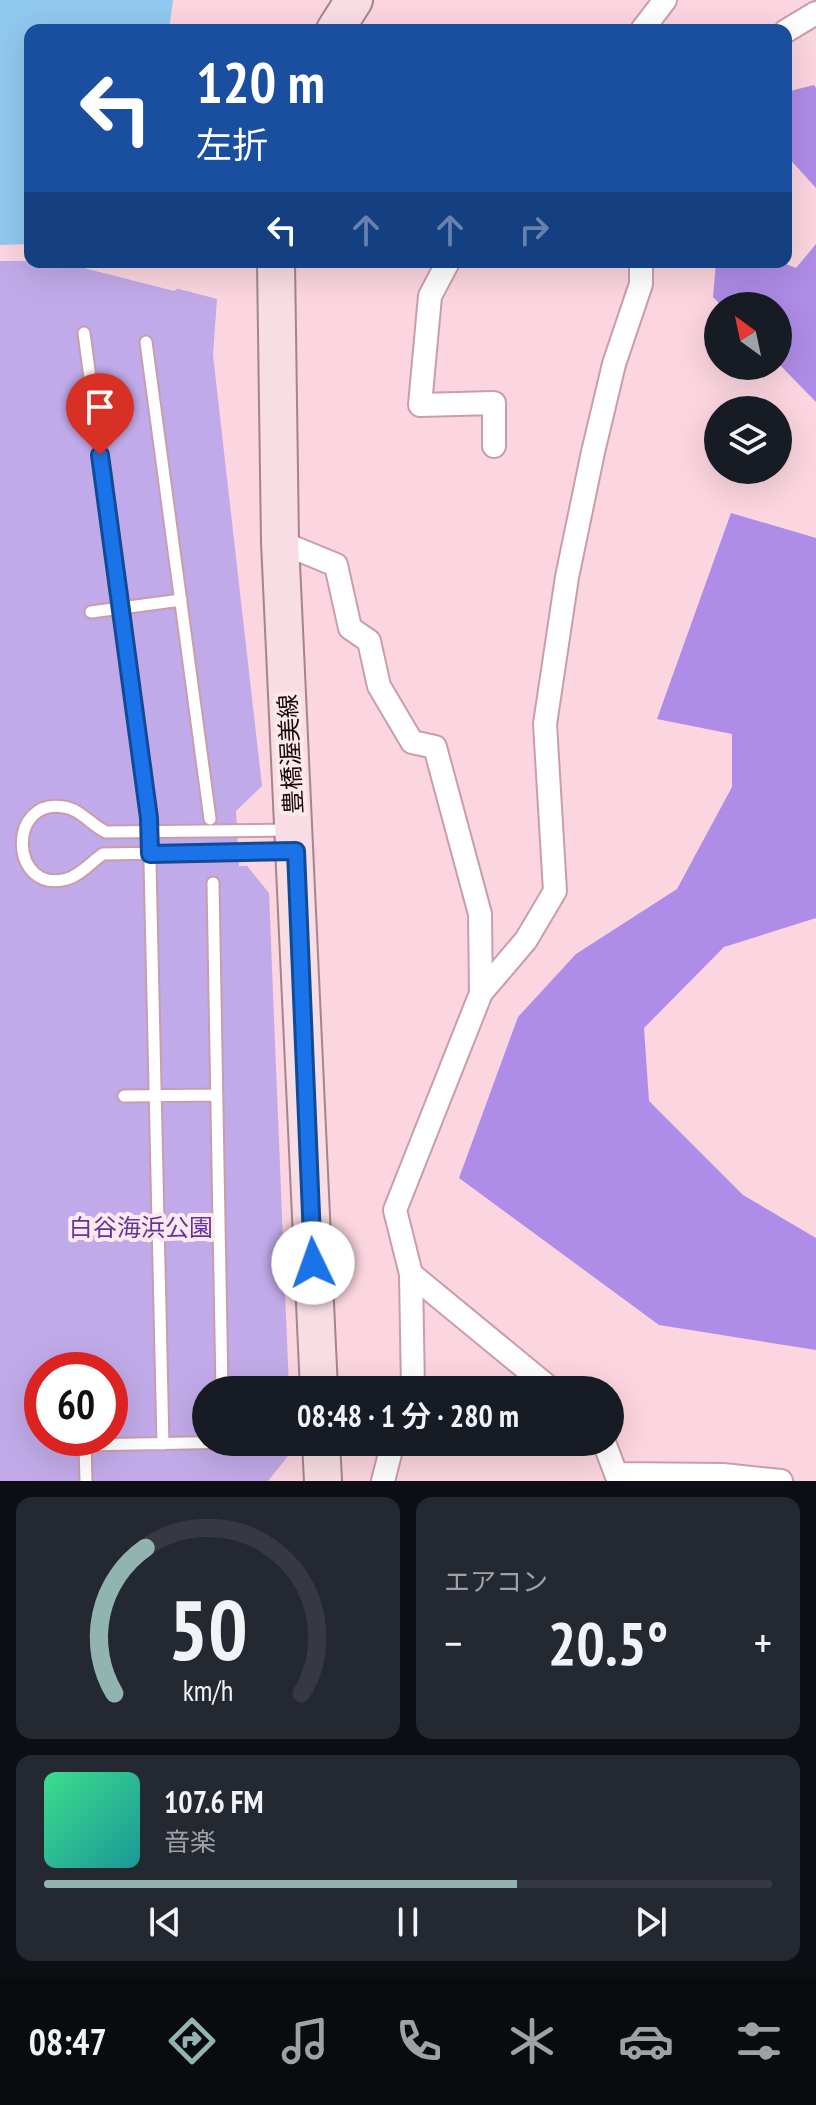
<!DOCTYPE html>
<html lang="ja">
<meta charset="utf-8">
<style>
:root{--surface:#171b24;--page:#242831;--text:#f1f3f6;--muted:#9ea1a6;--line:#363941;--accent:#92b4b0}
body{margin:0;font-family:"PT Sans Narrow","Noto Sans JP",sans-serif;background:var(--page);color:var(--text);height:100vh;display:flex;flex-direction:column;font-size:30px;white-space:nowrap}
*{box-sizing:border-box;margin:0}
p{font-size:26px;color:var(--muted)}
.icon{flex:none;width:44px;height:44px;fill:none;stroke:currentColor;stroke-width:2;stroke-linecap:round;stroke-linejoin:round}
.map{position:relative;height:1481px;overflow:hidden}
.details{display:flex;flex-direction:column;gap:16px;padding:16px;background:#0d0f14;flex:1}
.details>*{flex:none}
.hud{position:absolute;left:24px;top:24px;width:768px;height:244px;border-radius:16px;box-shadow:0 8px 32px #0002;background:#1a4fa0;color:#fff;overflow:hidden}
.needle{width:52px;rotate:327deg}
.buttons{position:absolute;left:704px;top:292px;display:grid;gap:16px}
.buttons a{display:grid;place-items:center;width:88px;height:88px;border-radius:50%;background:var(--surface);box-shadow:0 8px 32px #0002;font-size:40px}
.speed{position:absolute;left:24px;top:1352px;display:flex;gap:16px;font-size:40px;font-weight:700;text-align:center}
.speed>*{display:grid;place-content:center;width:104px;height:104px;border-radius:50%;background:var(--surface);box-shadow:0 8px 32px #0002;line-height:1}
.speed .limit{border:12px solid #d22;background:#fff;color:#111}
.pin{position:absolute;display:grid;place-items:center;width:68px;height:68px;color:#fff;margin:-82px -34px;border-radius:50% 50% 50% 0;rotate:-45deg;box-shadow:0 0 8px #0007}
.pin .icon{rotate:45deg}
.me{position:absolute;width:88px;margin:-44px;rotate:357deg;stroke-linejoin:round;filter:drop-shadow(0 0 6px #0008)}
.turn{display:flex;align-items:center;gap:28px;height:168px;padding:0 40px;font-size:36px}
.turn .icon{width:104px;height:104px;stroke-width:2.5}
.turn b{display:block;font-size:56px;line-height:68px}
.lanes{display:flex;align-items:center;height:76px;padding:0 40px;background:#0003;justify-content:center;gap:40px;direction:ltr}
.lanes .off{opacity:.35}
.big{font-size:60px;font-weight:600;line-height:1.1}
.details .card{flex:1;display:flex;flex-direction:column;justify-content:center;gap:12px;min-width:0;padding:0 28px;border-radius:16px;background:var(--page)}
.details .dial{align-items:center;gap:0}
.dial svg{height:208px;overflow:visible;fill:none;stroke:var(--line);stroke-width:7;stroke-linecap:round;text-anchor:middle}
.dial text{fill:var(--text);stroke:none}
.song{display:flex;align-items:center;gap:24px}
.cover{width:96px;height:96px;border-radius:12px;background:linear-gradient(135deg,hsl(150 70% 55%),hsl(180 70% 35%))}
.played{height:8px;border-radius:4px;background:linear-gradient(90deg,var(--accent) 65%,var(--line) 65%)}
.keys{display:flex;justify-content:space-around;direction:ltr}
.heat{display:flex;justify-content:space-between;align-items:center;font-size:44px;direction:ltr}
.details .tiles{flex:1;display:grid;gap:16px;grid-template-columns:1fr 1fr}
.card:last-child{grid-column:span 2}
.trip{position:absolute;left:192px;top:1376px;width:432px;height:80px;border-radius:40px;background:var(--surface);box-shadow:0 8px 32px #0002;font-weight:600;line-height:80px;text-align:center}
.menu{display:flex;height:128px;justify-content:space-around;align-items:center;background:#090b0e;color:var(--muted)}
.menu .icon{width:56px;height:56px}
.menu .current{color:var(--accent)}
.menu b{font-size:36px;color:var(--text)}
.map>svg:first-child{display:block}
.green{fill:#c1aae9;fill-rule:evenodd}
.forest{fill:#af8ce7}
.water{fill:#91c8f0}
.pier{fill:#fbd5df}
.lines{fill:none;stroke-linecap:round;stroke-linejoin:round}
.lane-casing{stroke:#c99da9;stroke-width:15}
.street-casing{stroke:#c99da9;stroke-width:26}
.primary-casing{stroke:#a6848d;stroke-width:40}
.lane{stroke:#fff;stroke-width:11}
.street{stroke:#fff;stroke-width:22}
.primary{stroke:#f8dde4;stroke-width:36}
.route-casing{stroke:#114b97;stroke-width:20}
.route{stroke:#1a73e8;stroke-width:14}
.labels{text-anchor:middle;stroke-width:8;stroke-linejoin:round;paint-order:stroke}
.street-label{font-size:24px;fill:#17080c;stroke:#fce8ed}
.park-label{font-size:24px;fill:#64349e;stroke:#fce8ed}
</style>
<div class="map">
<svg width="816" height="1481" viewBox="0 0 816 1481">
<rect width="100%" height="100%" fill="#fbd5df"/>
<!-- green -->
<path class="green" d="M0,257H30V262H78L217,299L213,355L262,786L236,811L239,866H247L269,893L289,1390H206V1442H292V1451L268,1481H0ZM42,1370H110V1438H42Z"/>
<!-- forest -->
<path class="forest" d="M814,85L816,88V188L786,155V92Z
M816,244V402L778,363V306H722L713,297L716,262H781L796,268Z
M731,513L816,538V918L724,947L644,1028L649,1101L743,1195L816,1238V1350L659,1325L459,1178L518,1017L576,954L677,889L732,787V734L657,719Z"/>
<!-- water -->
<path class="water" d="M0,0H173L169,30H30V257H0Z"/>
<!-- pier -->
<path class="pier" d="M30,244V261H0V245Z
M74,262H181L178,288L174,291L76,266Z"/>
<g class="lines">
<!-- lane casing -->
<g class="lane-casing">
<path id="lane" d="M84,333L149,818L163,1444
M146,342L210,819
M91,612L181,600
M291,830L106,832C91,825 80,809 64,807C6,797 10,895 67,879C81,875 91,862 103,854L291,851
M213,883L222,1390
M124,1096L217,1095
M86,1481L85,1445L237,1442"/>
</g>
<!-- street casing -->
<g class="street-casing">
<path id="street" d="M642,30L665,0
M786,31L816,13
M448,262L430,296L420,405L494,403V446
M280,542L336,565L350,628L369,641L379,686L412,742L435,747L480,914L481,993
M411,1274L552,1390
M413,1390L411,1274L395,1210L481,993L526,940L555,891L545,724L567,577L593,452L614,364L641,284V262
M604,1442L616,1474L723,1475L781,1481
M383,1481L393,1442"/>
</g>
<!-- primary casing -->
<g class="primary-casing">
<path id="primary" d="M335,30L354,0
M276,262L280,542L319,1390
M321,1442L323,1481"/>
</g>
<!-- lane -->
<use href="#lane" class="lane"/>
<!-- street -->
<use href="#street" class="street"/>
<!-- primary -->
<use href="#primary" class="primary"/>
</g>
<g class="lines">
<!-- route casing -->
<g class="route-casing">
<path id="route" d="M100,455L149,818L150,854L296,851L313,1263"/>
</g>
<!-- route -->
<use href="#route" class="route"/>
</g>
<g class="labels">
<!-- street labels -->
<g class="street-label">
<text transform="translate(291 754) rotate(-93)" y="8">豊橋渥美線</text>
</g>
<!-- park labels -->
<g class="park-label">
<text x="141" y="1236">白谷海浜公園</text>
</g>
</g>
</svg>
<div class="buttons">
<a><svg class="needle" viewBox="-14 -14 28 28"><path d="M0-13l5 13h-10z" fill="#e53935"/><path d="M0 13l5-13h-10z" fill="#9ea1a6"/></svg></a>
<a><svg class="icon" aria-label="layers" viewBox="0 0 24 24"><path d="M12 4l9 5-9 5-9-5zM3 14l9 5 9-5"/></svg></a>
</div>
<div class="speed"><div class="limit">60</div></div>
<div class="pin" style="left:100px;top:455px;background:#d93025"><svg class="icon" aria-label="arrive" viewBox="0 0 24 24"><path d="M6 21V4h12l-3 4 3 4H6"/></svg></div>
<svg class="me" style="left:313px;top:1263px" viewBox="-20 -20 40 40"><circle r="19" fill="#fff"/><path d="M0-13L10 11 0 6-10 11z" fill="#1a73e8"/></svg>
<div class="trip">08:48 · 1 分 · 280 m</div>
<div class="hud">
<div class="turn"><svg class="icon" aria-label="left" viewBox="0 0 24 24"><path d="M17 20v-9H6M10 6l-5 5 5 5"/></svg><div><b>120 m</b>左折</div></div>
<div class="lanes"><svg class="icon" aria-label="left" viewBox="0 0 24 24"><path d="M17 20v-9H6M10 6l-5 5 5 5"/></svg><svg class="icon off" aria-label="ahead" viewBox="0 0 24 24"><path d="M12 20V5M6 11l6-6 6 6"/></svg><svg class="icon off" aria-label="ahead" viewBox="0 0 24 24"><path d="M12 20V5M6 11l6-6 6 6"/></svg><svg class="icon off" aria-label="right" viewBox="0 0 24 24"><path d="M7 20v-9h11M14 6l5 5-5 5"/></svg></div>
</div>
</div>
<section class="details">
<div class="tiles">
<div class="card dial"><svg viewBox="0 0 100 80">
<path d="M14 69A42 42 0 1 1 86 69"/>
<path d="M14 69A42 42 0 0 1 26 13" stroke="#92b4b0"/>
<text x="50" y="56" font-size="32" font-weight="700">50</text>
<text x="50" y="72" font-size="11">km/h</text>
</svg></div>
<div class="card"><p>エアコン</p>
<div class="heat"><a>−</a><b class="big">20.5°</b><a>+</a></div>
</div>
<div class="card">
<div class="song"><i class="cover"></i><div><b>107.6 FM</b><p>音楽</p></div></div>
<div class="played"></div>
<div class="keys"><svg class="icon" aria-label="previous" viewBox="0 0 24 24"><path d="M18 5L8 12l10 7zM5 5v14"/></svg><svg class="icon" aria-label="pause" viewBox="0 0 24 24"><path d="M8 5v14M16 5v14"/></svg><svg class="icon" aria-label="next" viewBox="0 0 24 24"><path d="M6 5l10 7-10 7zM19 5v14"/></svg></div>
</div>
</div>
</section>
<nav class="menu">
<b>08:47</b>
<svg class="icon current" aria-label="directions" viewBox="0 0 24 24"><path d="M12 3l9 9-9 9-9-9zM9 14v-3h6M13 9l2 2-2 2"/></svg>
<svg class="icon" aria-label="music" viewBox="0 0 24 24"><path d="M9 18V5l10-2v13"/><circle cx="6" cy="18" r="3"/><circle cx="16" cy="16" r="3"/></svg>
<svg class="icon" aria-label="phone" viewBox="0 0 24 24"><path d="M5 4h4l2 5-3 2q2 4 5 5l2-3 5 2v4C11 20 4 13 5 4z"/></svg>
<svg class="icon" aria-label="climate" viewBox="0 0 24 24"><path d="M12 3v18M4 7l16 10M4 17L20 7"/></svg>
<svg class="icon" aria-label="car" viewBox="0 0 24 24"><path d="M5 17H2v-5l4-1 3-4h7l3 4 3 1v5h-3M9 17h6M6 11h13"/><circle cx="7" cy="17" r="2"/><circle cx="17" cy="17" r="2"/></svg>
<svg class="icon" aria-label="filters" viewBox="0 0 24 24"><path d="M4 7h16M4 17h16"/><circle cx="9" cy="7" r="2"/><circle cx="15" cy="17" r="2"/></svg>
</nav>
